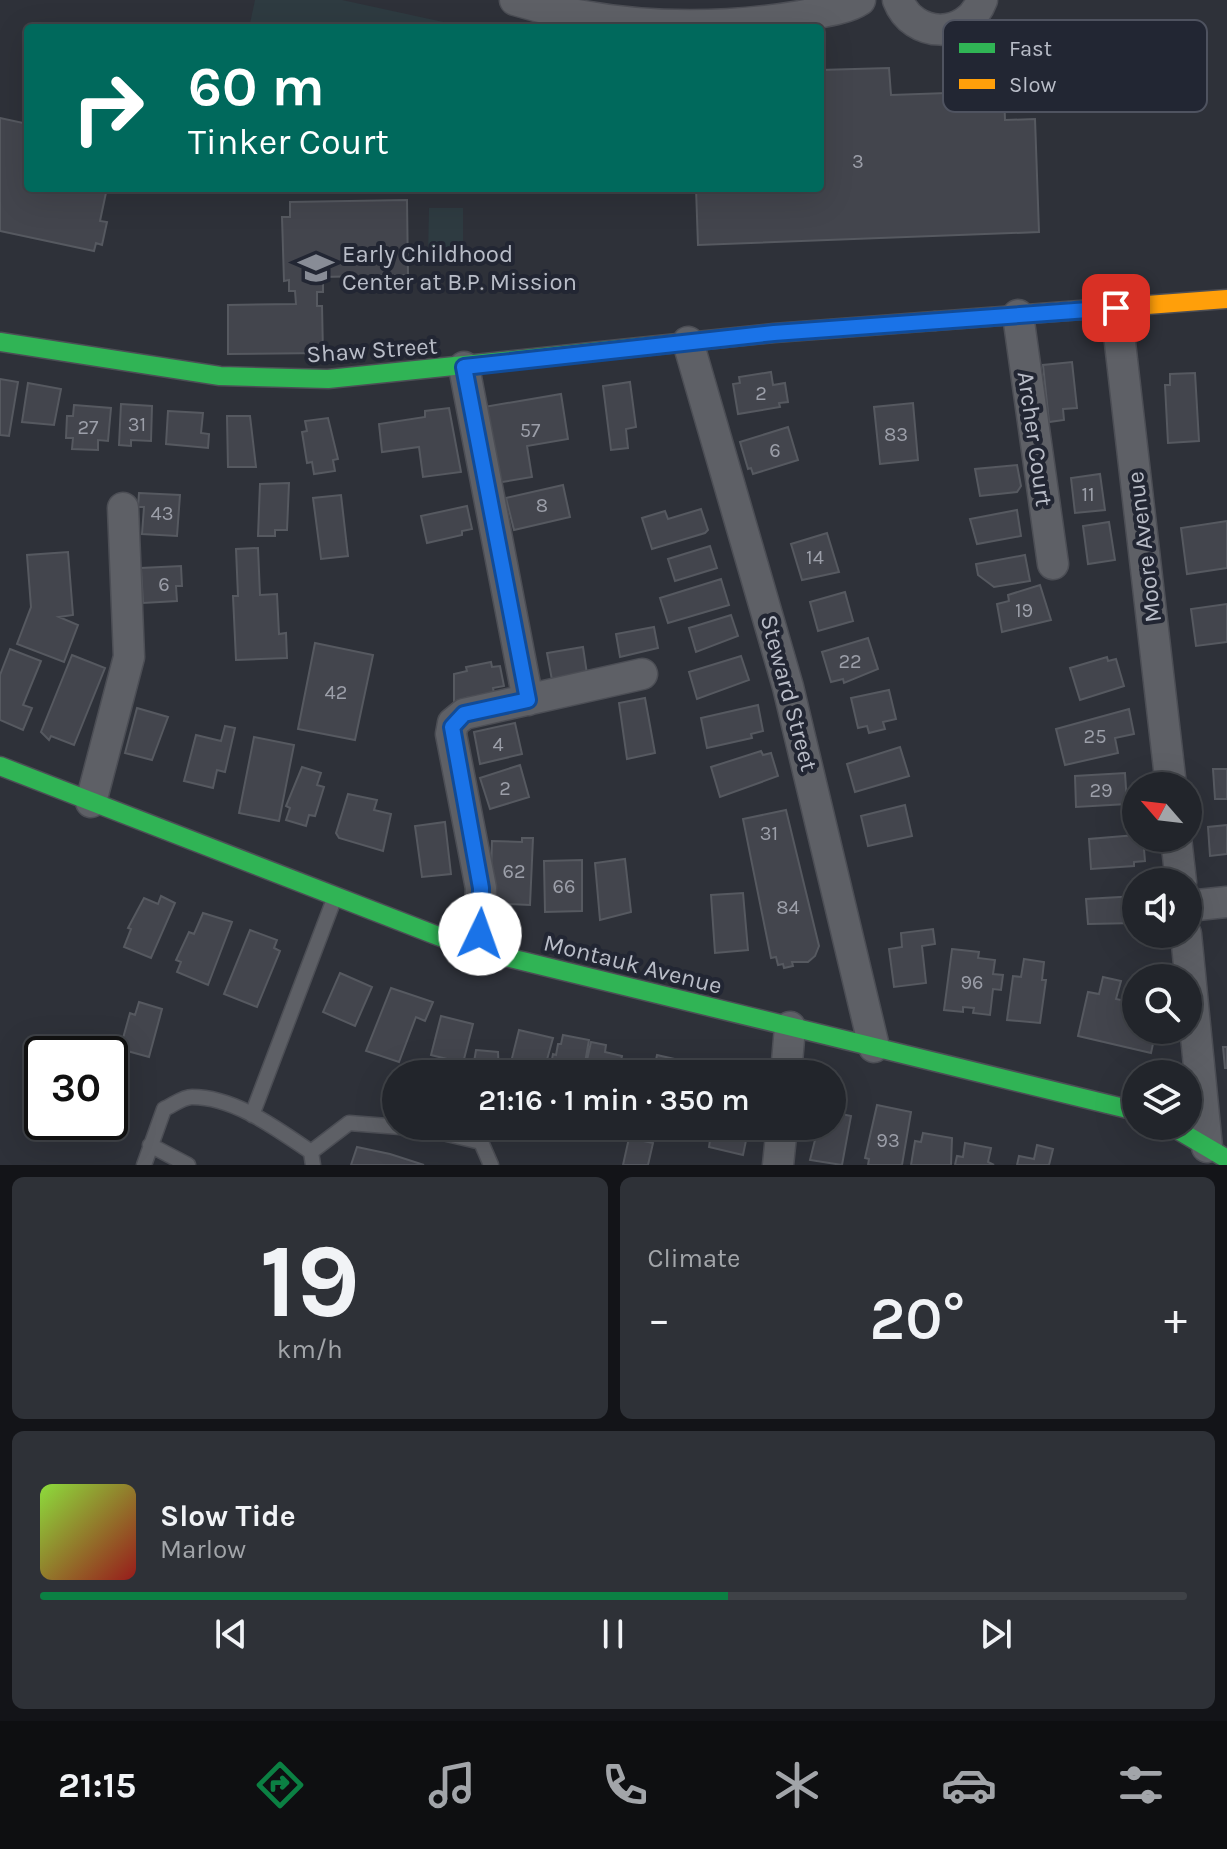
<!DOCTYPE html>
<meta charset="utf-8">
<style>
:root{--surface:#22252b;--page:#2e3137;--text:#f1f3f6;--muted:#a2a5a9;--line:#3f4247;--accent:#0b8043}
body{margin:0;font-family:Karla,sans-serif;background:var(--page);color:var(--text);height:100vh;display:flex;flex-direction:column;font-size:30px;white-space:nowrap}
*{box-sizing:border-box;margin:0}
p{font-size:26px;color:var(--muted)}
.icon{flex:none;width:44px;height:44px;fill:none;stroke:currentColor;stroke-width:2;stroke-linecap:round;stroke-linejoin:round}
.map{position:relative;height:1165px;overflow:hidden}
.details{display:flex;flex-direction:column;gap:12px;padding:12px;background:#131418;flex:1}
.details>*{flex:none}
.banner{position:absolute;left:24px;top:24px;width:800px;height:168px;border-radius:8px;box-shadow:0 8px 32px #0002,0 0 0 2px var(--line);background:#00695c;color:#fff;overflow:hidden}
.needle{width:52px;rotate:298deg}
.buttons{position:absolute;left:1122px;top:772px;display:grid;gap:16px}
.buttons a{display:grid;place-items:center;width:80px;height:80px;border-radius:50%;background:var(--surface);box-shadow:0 8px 32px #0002,0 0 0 2px var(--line);font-size:40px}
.speed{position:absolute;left:24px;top:1036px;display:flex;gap:16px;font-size:40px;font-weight:700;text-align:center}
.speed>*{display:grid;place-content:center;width:104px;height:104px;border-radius:50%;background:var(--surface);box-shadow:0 8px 32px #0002,0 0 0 2px var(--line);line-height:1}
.speed .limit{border:4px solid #111;border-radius:12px;background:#fff;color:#111}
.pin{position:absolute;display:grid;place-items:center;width:68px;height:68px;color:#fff;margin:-34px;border-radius:16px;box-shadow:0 4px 12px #0006}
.me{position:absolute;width:88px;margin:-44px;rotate:3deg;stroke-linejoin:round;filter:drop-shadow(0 0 6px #0008)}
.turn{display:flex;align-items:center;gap:28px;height:168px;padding:0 32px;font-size:36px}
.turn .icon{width:104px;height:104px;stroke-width:2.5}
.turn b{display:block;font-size:56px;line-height:68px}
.big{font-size:60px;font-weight:600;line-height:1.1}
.details .card{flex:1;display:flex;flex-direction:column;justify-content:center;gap:12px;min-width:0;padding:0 28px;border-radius:12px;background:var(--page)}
.details .dial{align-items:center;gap:0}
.dial b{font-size:104px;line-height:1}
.song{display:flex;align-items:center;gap:24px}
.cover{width:96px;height:96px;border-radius:12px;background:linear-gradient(135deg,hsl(90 70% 55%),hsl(0 70% 35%))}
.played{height:8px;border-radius:4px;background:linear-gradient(90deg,var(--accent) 60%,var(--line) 60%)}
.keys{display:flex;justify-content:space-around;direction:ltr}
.heat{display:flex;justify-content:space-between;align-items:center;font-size:44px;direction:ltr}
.details .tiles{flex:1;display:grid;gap:12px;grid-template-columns:1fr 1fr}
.card:last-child{grid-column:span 2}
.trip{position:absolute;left:382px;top:1060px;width:464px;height:80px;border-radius:40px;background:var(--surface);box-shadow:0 8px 32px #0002,0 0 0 2px var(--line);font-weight:600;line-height:80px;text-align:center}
.tabs{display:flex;height:128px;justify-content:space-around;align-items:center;background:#0e0f11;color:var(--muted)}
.tabs .icon{width:56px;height:56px}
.tabs .current{color:var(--accent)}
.tabs b{font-size:36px;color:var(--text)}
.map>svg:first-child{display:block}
.green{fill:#2e3b41}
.building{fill:#43454d;stroke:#565960;stroke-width:2}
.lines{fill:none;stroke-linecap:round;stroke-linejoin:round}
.lane-casing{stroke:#4c4e55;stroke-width:17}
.street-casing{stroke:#4c4e55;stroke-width:33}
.fast-casing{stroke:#4c4e55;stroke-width:21}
.slow-casing{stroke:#4c4e55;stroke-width:21}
.lane{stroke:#5e6066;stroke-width:14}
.street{stroke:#5e6066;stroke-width:30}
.fast{stroke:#30b455;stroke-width:18}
.slow{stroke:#ff9f0a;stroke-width:18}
.route-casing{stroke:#114b97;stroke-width:20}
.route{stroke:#1a73e8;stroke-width:14}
.labels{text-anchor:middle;stroke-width:8;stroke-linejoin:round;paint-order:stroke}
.number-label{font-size:20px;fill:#9c9fa9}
.poi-label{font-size:24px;fill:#b9bdc8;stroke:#222633;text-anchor:start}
.street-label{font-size:24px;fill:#b9bdc8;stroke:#222633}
.key{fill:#222633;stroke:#4f5360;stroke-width:2}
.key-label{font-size:22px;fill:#b9bdc8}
</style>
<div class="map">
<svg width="1227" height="1165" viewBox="0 0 1227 1165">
<rect width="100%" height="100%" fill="#2e3139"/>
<!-- green -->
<path class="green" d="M255,0H342L471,28H249Z
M429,208H463V259H428Z"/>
<!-- building -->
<path class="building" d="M889,68L891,95L1004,91L1005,120L1035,119L1039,232L698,245L696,188H820V70Z
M0,118L28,124V188H107L100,221L107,222L102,245L96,243L94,251L0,231Z
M407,200L408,275L323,277V292H317V306H322L323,353L228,354V305L296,304L295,291H289V280L284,281L282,217H290V202Z
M1072,362L1077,408L1063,409L1064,420L1049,422L1043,365Z
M771,372L773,385L785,383L788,402L779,403L780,407L738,414L733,384L740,383L739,377Z
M1195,373L1199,441L1168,443L1165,385H1170V374Z
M0,379L18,382L9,436L0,435Z
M630,382L636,427L626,429L628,448L611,450L603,386Z
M28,383L61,389L54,425L22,422Z
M561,394L568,439L527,446L532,477L496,483L484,407Z
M913,403L918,460L880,464L874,407Z
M121,404L152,406L151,441L131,440V446L119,445Z
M74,405L111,408L108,441L98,440V450L72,449L73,438H66L67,416H73Z
M449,408L461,472L423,477L419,447L382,452L379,424L425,417V411Z
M168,411L203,413L201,433L209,434L208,448L166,444Z
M227,416H250L256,467H228Z
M328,418L338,459L333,460L335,471L314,474L312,462L307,463L302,432L307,431L305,421Z
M788,427L798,460L753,474L751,468L748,469L740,442Z
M1017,465L1021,486L1017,492L980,496L975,469Z
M1100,474L1105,510L1075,513L1071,478Z
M289,483L287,530H275V536H258L260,484Z
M563,485L570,517L514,530L506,498Z
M139,493L180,495L177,536L142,534L144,507H138Z
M341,495L348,556L321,559L313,498Z
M467,506L472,529L462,531V535L427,543L421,516Z
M701,509L708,530L705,533L652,549L642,518L665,511L668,519Z
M1017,510L1021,536L977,544L970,519Z
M1227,521V568L1187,574L1181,528Z
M1109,522L1115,560L1088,564L1083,526Z
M827,533L839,572L802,580L791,544Z
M710,546L717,568L675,581L668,559Z
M258,548L260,595L277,594L279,634L286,633L287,658L236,660L233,596H238L236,549Z
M68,552L73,615L59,617L78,625L64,662L17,644L31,607L27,555Z
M1025,555L1030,581L994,587L978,575L976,564Z
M181,566L182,586H176L177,601L143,603L141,568Z
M721,579L729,605L668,623L660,598Z
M1040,585L1051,620L1002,632L997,604L1009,601L1008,595Z
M845,592L853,621L818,631L810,602Z
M1227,604V642L1196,646L1191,609Z
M731,615L738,636L696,652L689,628Z
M654,627L658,648L620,657L616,634Z
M868,638L878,669L844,683L843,679L831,682L822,652Z
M315,643L373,655L355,740L298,729Z
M583,647L587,674L552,680L547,653Z
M10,649L41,661L23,705L32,708L23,730L0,720V675Z
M72,655L105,668L74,745L51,736L49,740L41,732Z
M741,656L749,680L697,699L689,672Z
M1107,657L1108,661L1116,659L1124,686L1080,700L1070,668Z
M491,662L492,667L500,666L504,686L493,688L494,693L465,698L466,702L454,704V674L467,671L466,667Z
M889,690L896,719L883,722L885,729L869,733L867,726L858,728L851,698Z
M645,698L655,753L627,759L619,703Z
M758,705L763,731L751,734L752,738L707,748L701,718Z
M137,708L168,717L152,760L125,753Z
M1129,709L1134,734L1115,738L1118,753L1065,765L1056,729Z
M515,723L522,754L480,764L474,732Z
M225,726L235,728L225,772L217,770L213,788L184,781L196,735L221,741Z
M254,737L294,745L279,821L239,813Z
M900,747L909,776L855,792L847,764Z
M761,751L763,755L771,753L778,776L720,797L711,767Z
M520,765L529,797L490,809L480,778Z
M302,767L321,773L317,785L324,787L315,816L309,815L306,826L286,820L290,808L286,806Z
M1213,769H1227V799H1215Z
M1125,773L1127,804L1076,807L1075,776Z
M348,794L377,800L374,810L391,814L383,851L339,838L336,833Z
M905,805L912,836L868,846L861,816Z
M786,810L819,946L815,956L808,962H792L793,966L784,968L783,964L778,965L776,957L771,958L743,819Z
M445,822L451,874L422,877L415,826Z
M1227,825V854L1210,856L1208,827Z
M1136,835L1143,838L1145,861L1134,862V866L1091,869L1089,839Z
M522,838H533L530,905L490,903L492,841L522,842Z
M625,859L631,912L600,920L595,863Z
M582,860V911L545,912L544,861Z
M743,893L748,950L715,953L711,895Z
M161,896L175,903L151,958L124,947L131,929L128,928L144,898L158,904Z
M1136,896V923L1088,924L1086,899Z
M203,913L232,922L208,985L177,972L181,962L176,960L189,932L194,934Z
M933,929L935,944L922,946L926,983L894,987L889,949L902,947L901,933Z
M250,930L277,940L274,948L280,951L257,1007L224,994Z
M952,949L979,952L978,958L995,960L993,974L1003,975L1001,990L993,989L990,1015L973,1013L974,1008L963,1007V1012L944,1010Z
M1024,959L1044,962L1042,980H1046L1040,1023L1007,1020L1013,976L1021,977Z
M340,973L372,987L355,1026L323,1012Z
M1103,977L1121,981L1116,999L1136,1003V1030H1156L1151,1053L1078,1036L1088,992L1099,994Z
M391,988L433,1002L425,1021L416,1017L399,1062L366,1051Z
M139,1002L162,1009L149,1057L120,1049L130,1013L135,1015Z
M441,1016L473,1024L463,1063L431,1055Z
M519,1030L553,1038L543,1074H508Z
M563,1035L589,1040L583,1074H549L553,1054L556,1055L558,1044H561Z
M591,1042L606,1045L605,1052L622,1056L618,1074H584Z
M1223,1047H1227V1068H1225Z
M476,1050L498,1052L499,1074H472Z
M657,1055L688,1062L685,1074H653Z
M877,1105L911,1112L902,1165H868L869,1159L865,1158Z
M832,1112L851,1116L842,1165L810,1160L815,1140L810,1139L813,1126H832Z
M637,1126H670L667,1139L636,1132Z
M749,1126L743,1155L709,1147L712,1126Z
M923,1133L952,1138L951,1165H911L915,1141L921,1142Z
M629,1138L653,1143L648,1165H623Z
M965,1143L991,1148L988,1162L994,1165H955L957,1156L963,1157Z
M1037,1145L1053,1149L1049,1165H1017L1019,1156L1034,1159Z
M357,1147L390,1154L424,1165H351Z"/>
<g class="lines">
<!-- lane casing -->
<g class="lane-casing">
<path id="lane" d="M252,1115L333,902
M150,1145L188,1165
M311,1152L349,1123L426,1129L481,1142L491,1165
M144,1165L164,1109C173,1105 183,1097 192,1097C235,1097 277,1129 311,1152L313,1165"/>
</g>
<!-- street casing -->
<g class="street-casing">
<path id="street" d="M515,0C609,28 704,32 801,16C819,12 845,10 860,0
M898,0C913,39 967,40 982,0
M1116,308L1171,786
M1018,315L1053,564
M688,342L788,687L874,1047
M464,367L528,700
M91,802L129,657L123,508
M1176,838L1181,882
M1188,906L1227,902
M1186,934L1207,1147
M477,950L481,888L451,734L453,723L464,714L642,674
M786,1074L790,1027
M778,1165L782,1126"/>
</g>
<!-- fast casing -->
<g class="fast-casing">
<path id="fast" d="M0,342L220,376L328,379L774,333L935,321
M0,766L469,948L1136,1111
M1171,1126L1227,1159"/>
</g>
<!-- slow casing -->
<g class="slow-casing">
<path id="slow" d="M935,321L1227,299"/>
</g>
<!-- lane -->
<use href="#lane" class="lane"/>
<!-- street -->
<use href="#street" class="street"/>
<!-- fast -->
<use href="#fast" class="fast"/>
<!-- slow -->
<use href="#slow" class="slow"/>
</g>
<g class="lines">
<!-- route casing -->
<g class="route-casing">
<path id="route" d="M480,934L481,888L452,727L464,714L528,700L464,367L774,333L1116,308"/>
</g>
<!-- route -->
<use href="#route" class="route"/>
</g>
<!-- icons -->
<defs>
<g id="school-bare" transform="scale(2.76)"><path d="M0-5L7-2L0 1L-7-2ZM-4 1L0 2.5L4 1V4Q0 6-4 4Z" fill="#888c96" stroke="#222633" stroke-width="2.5" paint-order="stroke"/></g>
</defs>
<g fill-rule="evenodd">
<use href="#school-bare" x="316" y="268"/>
</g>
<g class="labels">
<!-- number labels -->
<g class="number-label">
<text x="858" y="168">3</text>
<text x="761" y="400">2</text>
<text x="137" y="431">31</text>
<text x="88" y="434">27</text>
<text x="530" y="437">57</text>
<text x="896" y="441">83</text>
<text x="775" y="457">6</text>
<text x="1088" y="501">11</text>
<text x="542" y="512">8</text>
<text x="162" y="520">43</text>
<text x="815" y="564">14</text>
<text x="164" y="591">6</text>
<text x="1024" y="617">19</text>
<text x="850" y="668">22</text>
<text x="336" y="699">42</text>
<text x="1095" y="743">25</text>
<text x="498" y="751">4</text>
<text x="505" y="795">2</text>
<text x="1101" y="797">29</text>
<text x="769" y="840">31</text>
<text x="514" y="878">62</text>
<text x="564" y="893">66</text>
<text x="788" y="914">84</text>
<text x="972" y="989">96</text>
<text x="888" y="1147">93</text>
</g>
<!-- poi labels -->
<g class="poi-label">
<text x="342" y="262">Early Childhood<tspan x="342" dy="28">Center at B.P. Mission</tspan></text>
</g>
<!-- street labels -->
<g class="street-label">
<text transform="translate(372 350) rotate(-4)" y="8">Shaw Street</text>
<text transform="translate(1035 439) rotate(82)" y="8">Archer Court</text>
<text transform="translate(1144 547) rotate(-97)" y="8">Moore Avenue</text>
<text transform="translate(789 693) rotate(75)" y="8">Steward Street</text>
<text transform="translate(633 964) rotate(14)" y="8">Montauk Avenue</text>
</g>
</g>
<!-- legend -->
<rect x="943" y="20" width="264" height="92" rx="12" class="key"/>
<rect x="959" y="43" width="36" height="10" fill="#30b455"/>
<rect x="959" y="79" width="36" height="10" fill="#ff9f0a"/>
<g class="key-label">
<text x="1009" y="56">Fast</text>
<text x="1009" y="92">Slow</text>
</g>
</svg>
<div class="buttons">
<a><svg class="needle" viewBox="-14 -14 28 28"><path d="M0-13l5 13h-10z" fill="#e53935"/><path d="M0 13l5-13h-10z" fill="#a2a5a9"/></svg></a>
<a><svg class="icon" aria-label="sound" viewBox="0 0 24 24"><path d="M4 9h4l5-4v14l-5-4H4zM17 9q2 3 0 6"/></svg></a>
<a><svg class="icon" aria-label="search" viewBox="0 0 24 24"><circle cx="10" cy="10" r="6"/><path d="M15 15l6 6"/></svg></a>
<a><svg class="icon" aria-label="layers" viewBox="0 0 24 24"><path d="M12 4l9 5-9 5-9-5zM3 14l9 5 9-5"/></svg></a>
</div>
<div class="speed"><div class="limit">30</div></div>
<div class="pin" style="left:1116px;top:308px;background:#d93025"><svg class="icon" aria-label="arrive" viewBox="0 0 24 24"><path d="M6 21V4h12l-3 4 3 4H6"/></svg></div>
<svg class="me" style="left:480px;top:934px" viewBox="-20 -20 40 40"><circle r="19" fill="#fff"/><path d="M0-13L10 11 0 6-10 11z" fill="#1a73e8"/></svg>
<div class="trip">21:16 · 1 min · 350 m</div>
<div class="banner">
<div class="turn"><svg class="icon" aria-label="right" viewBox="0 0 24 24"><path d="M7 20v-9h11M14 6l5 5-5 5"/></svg><div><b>60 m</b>Tinker Court</div></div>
</div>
</div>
<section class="details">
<div class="tiles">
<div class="card dial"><b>19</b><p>km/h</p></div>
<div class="card"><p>Climate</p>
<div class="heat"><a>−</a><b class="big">20°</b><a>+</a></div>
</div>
<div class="card">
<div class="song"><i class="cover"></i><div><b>Slow Tide</b><p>Marlow</p></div></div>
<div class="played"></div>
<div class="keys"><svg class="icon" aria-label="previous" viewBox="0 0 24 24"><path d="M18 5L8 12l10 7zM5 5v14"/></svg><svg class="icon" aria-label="pause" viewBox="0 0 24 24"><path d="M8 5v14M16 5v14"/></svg><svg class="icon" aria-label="next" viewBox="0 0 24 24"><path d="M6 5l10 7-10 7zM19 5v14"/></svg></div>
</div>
</div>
</section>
<nav class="tabs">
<b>21:15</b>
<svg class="icon current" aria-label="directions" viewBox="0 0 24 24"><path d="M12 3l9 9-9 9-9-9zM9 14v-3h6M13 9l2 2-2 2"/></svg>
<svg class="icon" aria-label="music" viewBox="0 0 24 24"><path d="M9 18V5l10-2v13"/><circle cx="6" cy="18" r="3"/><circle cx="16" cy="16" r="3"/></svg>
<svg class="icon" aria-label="phone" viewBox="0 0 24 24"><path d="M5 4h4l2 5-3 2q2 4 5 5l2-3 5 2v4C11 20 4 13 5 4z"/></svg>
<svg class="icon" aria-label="climate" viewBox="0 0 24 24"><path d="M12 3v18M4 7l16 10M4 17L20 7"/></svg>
<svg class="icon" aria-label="car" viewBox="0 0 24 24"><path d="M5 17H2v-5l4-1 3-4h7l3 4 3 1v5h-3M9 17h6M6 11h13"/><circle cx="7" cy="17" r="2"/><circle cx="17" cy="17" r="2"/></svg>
<svg class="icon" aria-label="filters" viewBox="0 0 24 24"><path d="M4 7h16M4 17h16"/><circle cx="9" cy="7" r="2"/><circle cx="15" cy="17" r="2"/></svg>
</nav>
